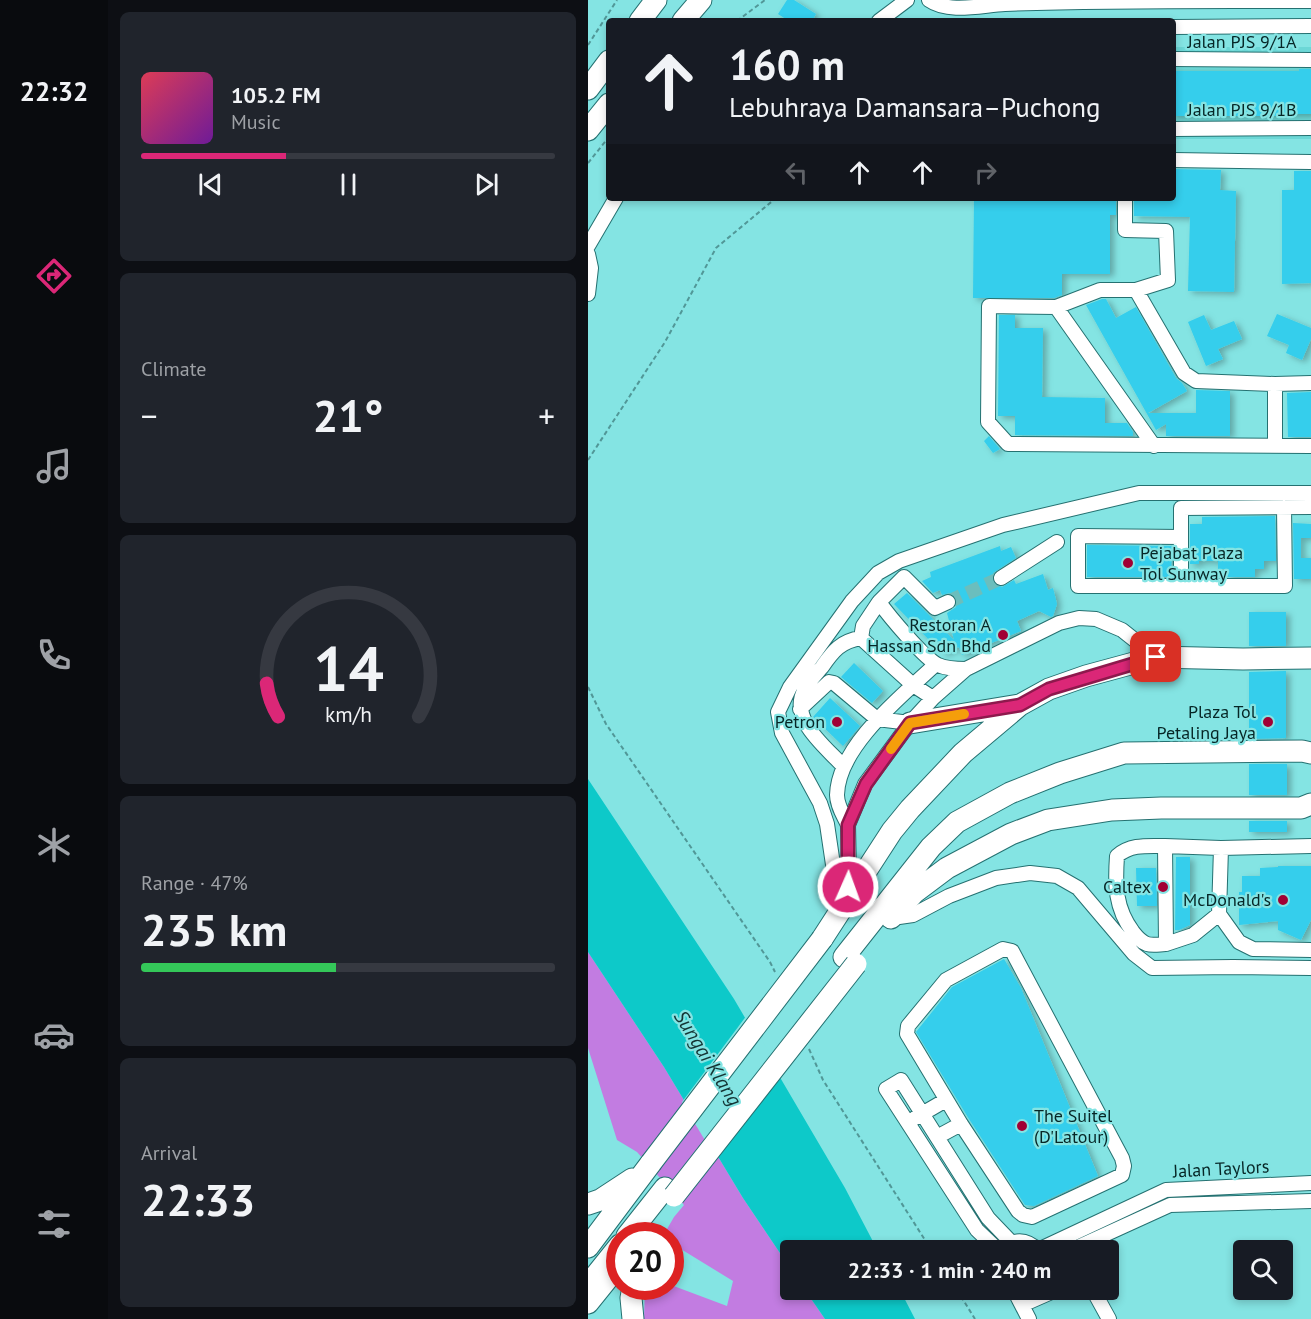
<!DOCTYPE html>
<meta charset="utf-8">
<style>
:root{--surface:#171b24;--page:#20242c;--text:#f1f3f6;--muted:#9ea1a6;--line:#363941;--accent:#db2777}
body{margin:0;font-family:"PT Sans",sans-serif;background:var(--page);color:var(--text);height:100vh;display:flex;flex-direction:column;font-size:22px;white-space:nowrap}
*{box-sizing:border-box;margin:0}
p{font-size:20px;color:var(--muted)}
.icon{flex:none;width:33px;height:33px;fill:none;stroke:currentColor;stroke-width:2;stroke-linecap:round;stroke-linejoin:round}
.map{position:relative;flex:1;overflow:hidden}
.details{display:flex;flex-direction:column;gap:12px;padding:12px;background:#0d0f14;width:480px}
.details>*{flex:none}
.banner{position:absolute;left:18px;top:18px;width:570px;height:183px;border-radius:6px;box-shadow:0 3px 9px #0003;background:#171b24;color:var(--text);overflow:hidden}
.controls{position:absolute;left:645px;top:1240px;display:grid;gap:12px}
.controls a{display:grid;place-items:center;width:60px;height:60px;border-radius:6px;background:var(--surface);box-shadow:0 3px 9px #0003;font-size:30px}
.speed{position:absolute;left:18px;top:1222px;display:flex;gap:12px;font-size:30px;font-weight:700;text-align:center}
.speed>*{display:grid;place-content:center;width:78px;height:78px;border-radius:50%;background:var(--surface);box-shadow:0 3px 9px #0003;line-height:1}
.speed .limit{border:9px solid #d22;background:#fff;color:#111}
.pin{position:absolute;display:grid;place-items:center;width:51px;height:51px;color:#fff;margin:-26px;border-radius:12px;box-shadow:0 3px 9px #0006}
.me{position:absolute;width:66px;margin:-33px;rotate:2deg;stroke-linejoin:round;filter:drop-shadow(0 0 4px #0008)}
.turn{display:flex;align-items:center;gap:21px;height:126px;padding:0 24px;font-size:27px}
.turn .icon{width:78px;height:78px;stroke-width:2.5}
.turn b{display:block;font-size:42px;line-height:51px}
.lanes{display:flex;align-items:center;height:57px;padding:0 24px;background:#0003;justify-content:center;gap:30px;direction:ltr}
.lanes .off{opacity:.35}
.big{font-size:45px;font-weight:800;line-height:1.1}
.details .widget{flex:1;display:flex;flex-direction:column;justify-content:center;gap:9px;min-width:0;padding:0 21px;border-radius:9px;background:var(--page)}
.details .dial{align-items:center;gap:0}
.dial svg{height:156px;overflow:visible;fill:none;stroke:var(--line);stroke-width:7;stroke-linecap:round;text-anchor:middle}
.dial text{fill:var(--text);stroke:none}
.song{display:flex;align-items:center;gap:18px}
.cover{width:72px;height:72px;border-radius:9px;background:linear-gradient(135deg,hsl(350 70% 55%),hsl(280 70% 35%))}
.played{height:6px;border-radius:3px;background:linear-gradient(90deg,var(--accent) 35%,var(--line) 35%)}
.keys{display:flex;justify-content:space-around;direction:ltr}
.heat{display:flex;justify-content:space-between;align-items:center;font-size:33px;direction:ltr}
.charge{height:9px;border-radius:4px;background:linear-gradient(90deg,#34c759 47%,var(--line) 0)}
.trip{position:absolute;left:192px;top:1240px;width:339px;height:60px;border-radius:6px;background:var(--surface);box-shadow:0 3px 9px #0003;font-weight:800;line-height:60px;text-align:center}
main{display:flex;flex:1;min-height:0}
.dock{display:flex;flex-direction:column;width:108px;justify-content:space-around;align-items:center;background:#090b0e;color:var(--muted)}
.dock .icon{width:42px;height:42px}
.dock .selected{color:var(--accent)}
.dock b{font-size:27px;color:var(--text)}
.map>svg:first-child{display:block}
.built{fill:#6cd7d6}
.forest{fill:#c27ce1}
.water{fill:#0dc9c9}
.pier{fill:#84e4e3}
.building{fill:#34ceec;filter:url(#shadow)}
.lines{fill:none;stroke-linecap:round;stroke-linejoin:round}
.minor-tunnel{stroke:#6bbebd;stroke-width:14;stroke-dasharray:14 7;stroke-linecap:butt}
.minor-casing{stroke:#257171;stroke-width:16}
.highway-casing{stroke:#257171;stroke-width:23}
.path{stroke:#519797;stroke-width:2;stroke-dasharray:4.5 3;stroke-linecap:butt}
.minor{stroke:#fff;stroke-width:14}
.highway{stroke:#fff;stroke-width:21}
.highway-bridge-casing{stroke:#257171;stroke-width:23;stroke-linecap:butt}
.highway-bridge{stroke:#fff;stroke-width:21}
.route-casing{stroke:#8e194d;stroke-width:15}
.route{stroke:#db2777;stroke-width:10}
.slow{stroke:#f59e0b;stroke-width:10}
.poi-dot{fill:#a10034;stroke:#84e4e3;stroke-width:2}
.labels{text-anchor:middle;stroke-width:4.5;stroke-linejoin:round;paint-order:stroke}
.street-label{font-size:18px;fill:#062626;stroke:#84e4e3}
.poi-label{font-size:18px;fill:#062626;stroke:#84e4e3;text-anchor:end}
.water-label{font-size:20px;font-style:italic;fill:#143434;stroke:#84e4e3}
</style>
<main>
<nav class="dock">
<b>22:32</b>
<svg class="icon selected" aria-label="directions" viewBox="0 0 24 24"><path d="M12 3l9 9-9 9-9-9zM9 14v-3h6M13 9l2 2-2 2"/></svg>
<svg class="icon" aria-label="music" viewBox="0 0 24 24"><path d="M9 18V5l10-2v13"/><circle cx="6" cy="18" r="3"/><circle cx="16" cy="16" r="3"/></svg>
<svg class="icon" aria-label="phone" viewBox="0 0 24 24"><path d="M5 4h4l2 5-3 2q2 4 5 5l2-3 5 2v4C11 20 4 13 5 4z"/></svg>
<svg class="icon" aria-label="climate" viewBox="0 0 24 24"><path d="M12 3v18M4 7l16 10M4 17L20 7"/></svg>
<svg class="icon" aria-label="car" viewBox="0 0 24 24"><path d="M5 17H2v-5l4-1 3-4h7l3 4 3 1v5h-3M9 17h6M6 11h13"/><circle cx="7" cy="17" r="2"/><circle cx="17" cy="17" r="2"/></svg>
<svg class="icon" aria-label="filters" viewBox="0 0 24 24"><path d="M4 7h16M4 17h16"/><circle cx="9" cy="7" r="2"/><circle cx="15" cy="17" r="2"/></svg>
</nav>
<section class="details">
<div class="widget">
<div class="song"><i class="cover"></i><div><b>105.2 FM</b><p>Music</p></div></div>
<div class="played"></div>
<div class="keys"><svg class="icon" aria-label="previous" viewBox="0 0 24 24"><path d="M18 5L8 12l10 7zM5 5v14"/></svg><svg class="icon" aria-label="pause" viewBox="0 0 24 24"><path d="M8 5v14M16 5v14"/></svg><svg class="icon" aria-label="next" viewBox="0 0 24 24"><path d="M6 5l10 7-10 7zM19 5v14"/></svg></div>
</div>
<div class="widget"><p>Climate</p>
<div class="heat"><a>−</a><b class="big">21°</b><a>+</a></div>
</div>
<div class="widget dial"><svg viewBox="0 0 100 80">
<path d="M14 69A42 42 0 1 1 86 69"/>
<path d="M14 69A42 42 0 0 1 8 52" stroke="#db2777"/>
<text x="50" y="56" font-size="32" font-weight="700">14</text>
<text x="50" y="72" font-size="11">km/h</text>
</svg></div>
<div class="widget"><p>Range · 47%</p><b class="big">235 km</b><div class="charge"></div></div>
<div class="widget"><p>Arrival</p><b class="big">22:33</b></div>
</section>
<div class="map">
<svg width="723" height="1319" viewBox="0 0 723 1319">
<defs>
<filter id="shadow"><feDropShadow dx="4" dy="2.5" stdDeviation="3" flood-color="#0004"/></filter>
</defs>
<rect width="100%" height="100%" fill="#84e4e3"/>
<!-- built -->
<path class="built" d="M585,47H723V139H585Z"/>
<!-- forest -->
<path class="forest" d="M0,952L76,1067L155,1198L202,1268V1290H217L237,1319H56L57,1287H82L83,1285L139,1306L145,1281L83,1243L82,1236H75L86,1217L96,1205L49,1152L29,1140L0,1048Z"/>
<!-- water -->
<path class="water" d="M0,779L146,999L257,1188L290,1251H202V1268L155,1198L76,1067L0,952Z
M217,1290H312L327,1319H237Z"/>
<!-- pier -->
<path class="pier" d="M159,1015L192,1071L127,1157L94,1102Z"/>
<!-- building -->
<path class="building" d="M199,0H206L228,14L224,21H201L190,14Z
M711,69H723V114H697V116H585V71H711Z
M585,169L633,170L632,190L648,191L646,292L600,291L602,217L546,216V198H585Z
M706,171H723V283L694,284V190H706Z
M386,198H528V215H522V274H474V295L466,298H385Z
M514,299H518L528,318L548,307L588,378L594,383L599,391L560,413H608V390L642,391V436H578V424L568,430L498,305Z
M689,314L723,328V339L714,360L698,353L701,345L679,336Z
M411,315H427V328H455L454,397L517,398V423H539L545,432V436L427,435V416H410Z
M616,315L623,330L646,321L654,339L630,349L635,359L618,366L600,322Z
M723,392V437H700L699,393Z
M401,436L412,449L405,453L396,441Z
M687,516L688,561H676V569H667V577H639V569H630V561H611V564H602V524H614V517Z
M705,523L723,524V538H713V558H723V579H706Z
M499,545L584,546L583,577H499Z
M412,546L413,551L423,547L428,558L405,573L406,583L414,587L426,580L428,584L455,574L460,590L465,588L469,604L465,616L463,617L451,611L429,621L433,631L374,655L371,647L355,654L351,641L345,644L306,604L319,593L366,640L359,613L368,607V598L361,593L354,595L352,590L345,593L334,581L343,577L342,572Z
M661,612H698V646H661Z
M266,663L295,691L284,703L253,677Z
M698,671V738L661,739V672Z
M242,698L272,726L255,746L225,717Z
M661,764H699V795H661Z
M661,821H699V832H661Z
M588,857H602V925L591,930H587Z
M690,866H723V920L713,940L690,930V921L651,925V892H654V876H672V868L690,867Z
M548,868H568L569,906H549Z
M416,959L433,988L510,1176L446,1206L437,1205L381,1119L328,1032L364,987Z"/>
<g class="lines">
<!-- minor-tunnel -->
<path class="minor-tunnel" d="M360,602L413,578"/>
<!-- minor casing -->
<g class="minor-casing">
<path id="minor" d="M341,0C361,14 394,5 417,4C519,0 621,1 723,1
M291,21L319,0
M585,27L723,26
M585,59L723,60
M585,129L723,128
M585,160L723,162
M537,198V230L578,231L580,280L548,290
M0,246L28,198
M0,254L3,268L0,294
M468,307L512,290H548L596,373L608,381L687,384
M687,445V384L723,383
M566,446L468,307L401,306L400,422L420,444L723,446
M593,537L490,536V586H697L696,507
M413,578L469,542
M593,586V508L723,507
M291,602L316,577L347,608L360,602
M345,698L325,685L273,638L275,626L291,602C301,616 336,658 350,665C359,669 369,669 378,669
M212,709L241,682L246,683L289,719L322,723
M255,766C237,746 200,719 217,689C221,681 228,674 234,667C245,651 253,641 273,638
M260,825C256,816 249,806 249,795C250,746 315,695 348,664
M577,846C559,846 543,844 529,856C527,885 527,908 545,932C549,937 553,942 559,944C565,946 572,944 578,944
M723,846L633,848L631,914L651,942L665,949L723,950
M259,895L261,870L260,825L277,784L322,723L345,698L378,669L471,623L491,618L508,619L534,630L568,657
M252,912L239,824L232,803L194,733L190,712L202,687L264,601L290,573L311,561L415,525L551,493H723
M631,914L605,935L578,944L577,846L633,848
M304,918L325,915L361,896L408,878L442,873L469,876L490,888L546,954L564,968L645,967L723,968
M415,949L424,951L534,1158L536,1166L534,1175L444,1217L435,1215L430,1211L373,1124L319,1034L320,1026L358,980Z
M327,1118L358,1100
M349,1137L373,1124
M416,1247C429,1238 440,1240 451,1251
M450,1250L578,1190L723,1183
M411,1251L389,1230L298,1089L313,1080L400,1218L423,1242
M481,1251L582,1205L723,1201
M426,1290L441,1319
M505,1290L521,1319
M434,1305L468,1290"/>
</g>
<!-- highway casing -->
<g class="highway-casing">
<path id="highway" d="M52,21L68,0
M95,21L113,0
M0,89L21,61
M0,130L21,104
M322,723L431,705
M303,918L327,892L359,868L423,834L460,820L524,810L573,808H713L723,804
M234,939L304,831L322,809L375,753L432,705L461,689L498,676L568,657L655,659L723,658
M256,957L343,847L369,822L422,793L472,773L536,753L714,751L723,753
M0,1204L12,1200L44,1179
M39,1236L77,1188
M0,1247L63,1163
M0,1285L32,1245
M45,1287L43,1298L45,1319
M0,1303L21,1277"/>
</g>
<!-- path -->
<path class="path" d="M149,21L177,0
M0,45L29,0
M0,163L21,137
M0,460L77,342L128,248L188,198
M0,687L18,724L182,962L187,972
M221,1049L235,1080L344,1251
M369,1290L387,1319"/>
<!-- minor -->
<use href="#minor" class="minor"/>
<!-- highway -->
<use href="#highway" class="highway"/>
<!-- highway-bridge casing -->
<g class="highway-bridge-casing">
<path id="highway-bridge" d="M63,1163L234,939
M86,1196L268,964"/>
</g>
<!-- highway-bridge -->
<use href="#highway-bridge" class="highway-bridge"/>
</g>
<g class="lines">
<!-- route casing -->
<g class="route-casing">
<path id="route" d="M260,887V825L278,784L322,723L432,705L461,689L568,657"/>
</g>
<!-- route -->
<use href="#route" class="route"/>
<!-- slow -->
<path class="slow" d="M303,749L322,723L376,714"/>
</g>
<!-- markers -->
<g class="poi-dot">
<circle cx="540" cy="563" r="6"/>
<circle cx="415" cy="635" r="6"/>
<circle cx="249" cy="722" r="6"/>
<circle cx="680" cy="722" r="6"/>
<circle cx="575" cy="887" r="6"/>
<circle cx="695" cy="900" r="6"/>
<circle cx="434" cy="1126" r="6"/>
</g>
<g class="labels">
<!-- street labels -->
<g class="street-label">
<text x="654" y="48">Jalan PJS 9/1A</text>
<text x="654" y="116">Jalan PJS 9/1B</text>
<text transform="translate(633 1169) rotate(-3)" y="6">Jalan Taylors</text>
</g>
<!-- poi labels -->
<g class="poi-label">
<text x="552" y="559" text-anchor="start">Pejabat Plaza<tspan x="552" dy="21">Tol Sunway</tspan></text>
<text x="403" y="631">Restoran A<tspan x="403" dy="21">Hassan Sdn Bhd</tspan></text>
<text x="668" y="718">Plaza Tol<tspan x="668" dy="21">Petaling Jaya</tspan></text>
<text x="237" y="728">Petron</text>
<text x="563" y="893">Caltex</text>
<text x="683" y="906">McDonald's</text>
<text x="446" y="1122" text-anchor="start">The Suitel<tspan x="446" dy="21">(D'Latour)</tspan></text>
</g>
<!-- water labels -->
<g class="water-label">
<text transform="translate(120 1058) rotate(58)" y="7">Sungai Klang</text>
</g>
</g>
</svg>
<div class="controls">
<a><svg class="icon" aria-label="search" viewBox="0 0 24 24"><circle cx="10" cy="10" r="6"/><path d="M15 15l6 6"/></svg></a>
</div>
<div class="speed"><div class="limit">20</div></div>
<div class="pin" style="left:568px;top:657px;background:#d93025"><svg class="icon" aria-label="arrive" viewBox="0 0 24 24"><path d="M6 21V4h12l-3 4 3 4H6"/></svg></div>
<svg class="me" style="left:260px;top:887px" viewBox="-20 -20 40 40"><circle r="17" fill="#db2777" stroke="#fff" stroke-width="3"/><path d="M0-11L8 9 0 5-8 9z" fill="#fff"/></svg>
<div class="trip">22:33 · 1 min · 240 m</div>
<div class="banner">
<div class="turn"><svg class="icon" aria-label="ahead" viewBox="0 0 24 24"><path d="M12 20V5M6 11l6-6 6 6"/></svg><div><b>160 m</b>Lebuhraya Damansara–Puchong</div></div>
<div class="lanes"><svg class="icon off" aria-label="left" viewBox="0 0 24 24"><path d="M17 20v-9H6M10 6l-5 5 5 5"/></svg><svg class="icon" aria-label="ahead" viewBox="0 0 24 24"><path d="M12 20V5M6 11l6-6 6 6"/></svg><svg class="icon" aria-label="ahead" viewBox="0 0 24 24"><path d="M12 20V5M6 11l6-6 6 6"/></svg><svg class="icon off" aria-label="right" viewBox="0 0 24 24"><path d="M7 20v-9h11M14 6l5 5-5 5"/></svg></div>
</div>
</div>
</main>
